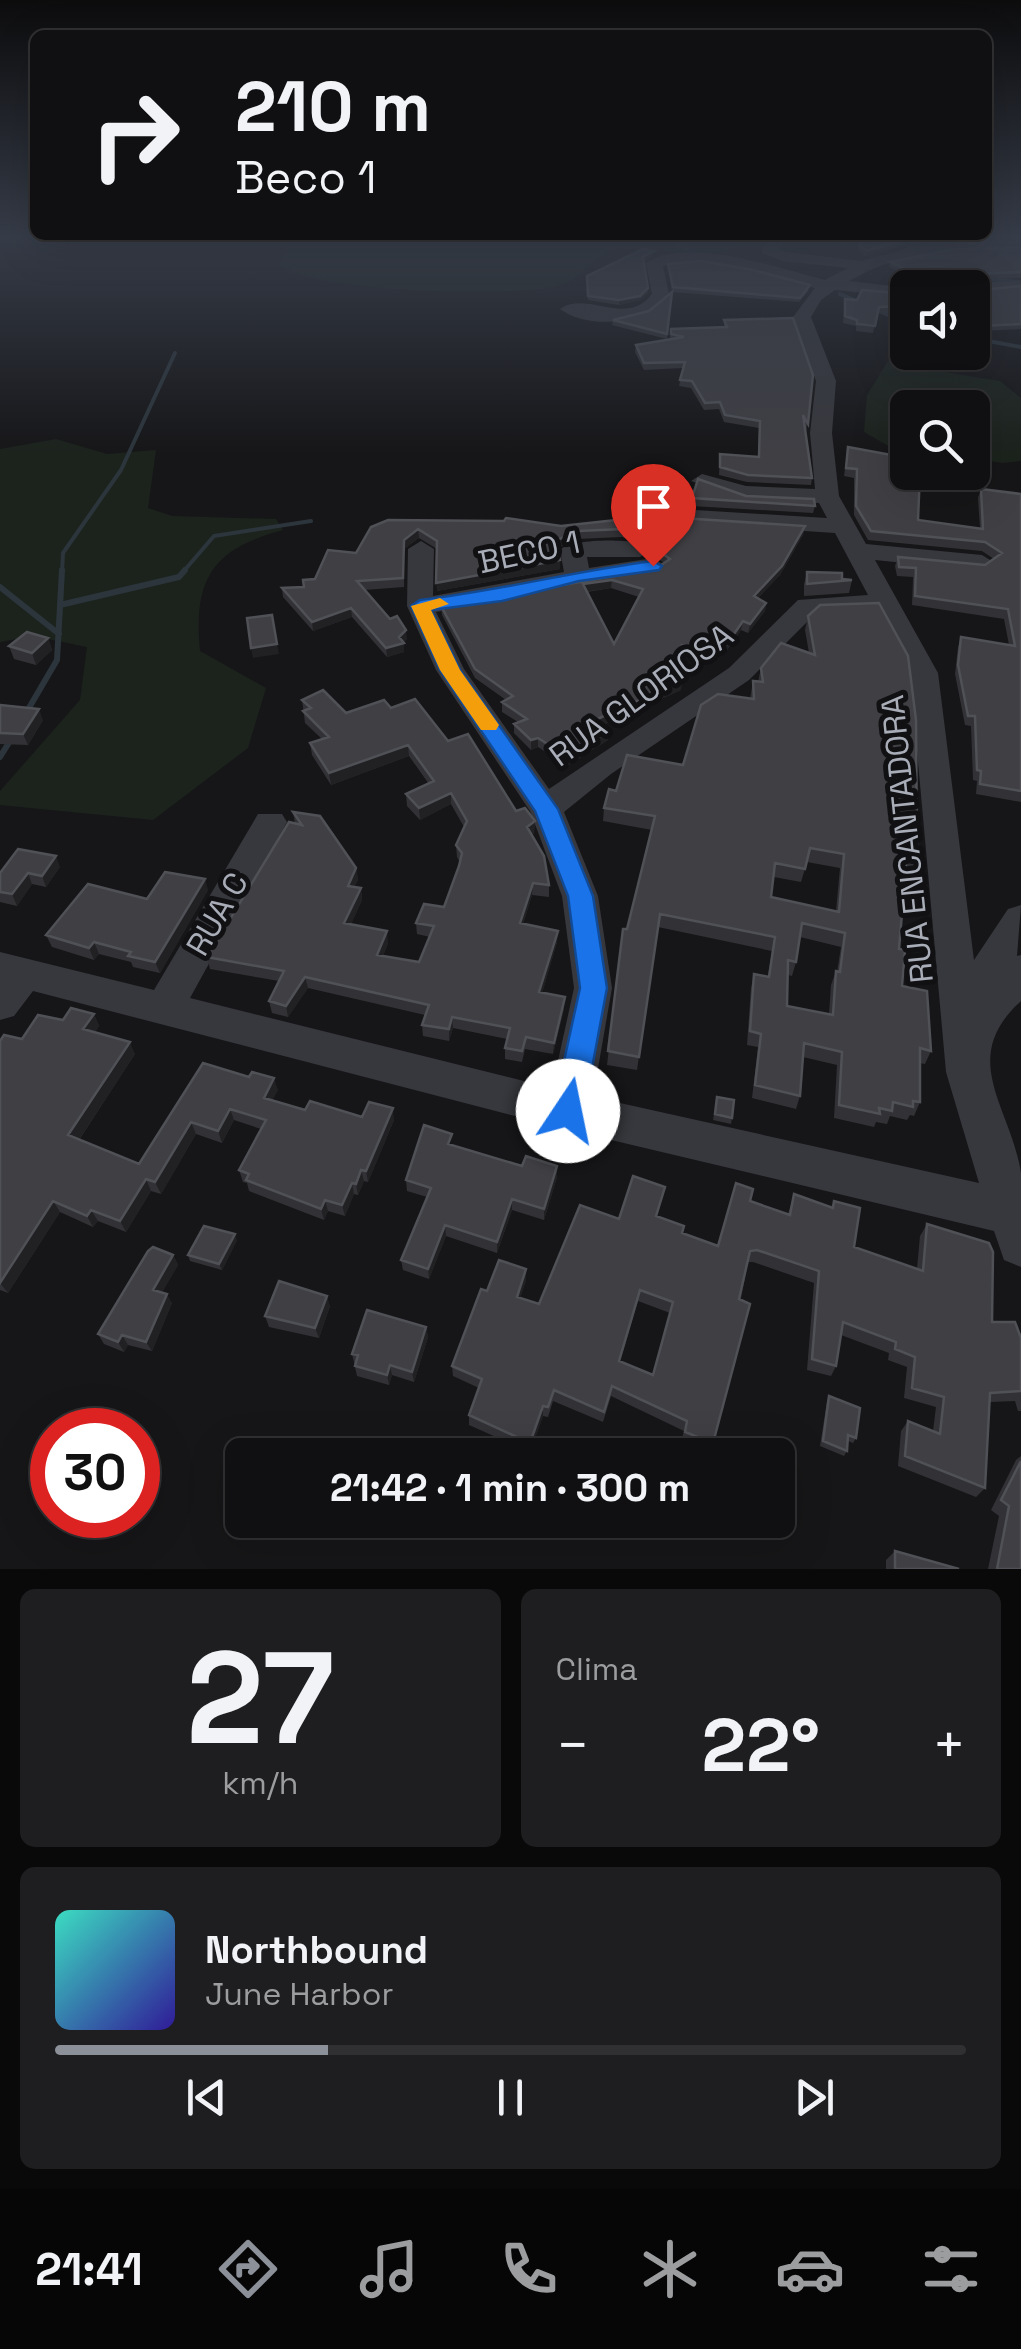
<!DOCTYPE html>
<html lang="pt">
<meta charset="utf-8">
<style>
:root{--surface:#101012;--page:#1e1e20;--text:#f1f3f6;--muted:#9c9d9f;--line:#303032;--accent:#8c9099}
body{margin:0;font-family:"Space Grotesk",sans-serif;background:var(--page);color:var(--text);height:100vh;display:flex;flex-direction:column;font-size:38px;white-space:nowrap}
*{box-sizing:border-box;margin:0}
p{font-size:32px;color:var(--muted)}
.icon{flex:none;width:55px;height:55px;fill:none;stroke:currentColor;stroke-width:2;stroke-linecap:round;stroke-linejoin:round}
.map{position:relative;height:1569px;overflow:hidden}
.details{display:flex;flex-direction:column;gap:20px;padding:20px;background:#09090a;flex:1}
.details>*{flex:none}
.hud{position:absolute;left:30px;top:30px;width:962px;height:210px;border-radius:15px;box-shadow:0 10px 40px #0002,0 0 0 2px var(--line);background:#101012;color:var(--text);overflow:hidden}
.controls{position:absolute;left:890px;top:270px;display:grid;gap:20px}
.controls a{display:grid;place-items:center;width:100px;height:100px;border-radius:15px;background:var(--surface);box-shadow:0 10px 40px #0002,0 0 0 2px var(--line);font-size:50px}
.speed{position:absolute;left:30px;top:1408px;display:flex;gap:20px;font-size:50px;font-weight:700;text-align:center}
.speed>*{display:grid;place-content:center;width:130px;height:130px;border-radius:50%;background:var(--surface);box-shadow:0 10px 40px #0002,0 0 0 2px var(--line);line-height:1}
.speed .limit{border:15px solid #d22;background:#fff;color:#111}
.pin{position:absolute;display:grid;place-items:center;width:85px;height:85px;color:#fff;margin:-102px -42px;border-radius:50% 50% 50% 0;rotate:-45deg;box-shadow:0 0 10px #0007}
.pin .icon{rotate:45deg}
.me{position:absolute;width:110px;margin:-55px;rotate:11deg;stroke-linejoin:round;filter:drop-shadow(0 0 8px #0008)}
.turn{display:flex;align-items:center;gap:35px;height:210px;padding:0 40px;font-size:45px}
.turn .icon{width:130px;height:130px;stroke-width:2.5}
.turn b{display:block;font-size:70px;line-height:85px}
.big{font-size:75px;font-weight:600;line-height:1.1}
.details .tile{flex:1;display:flex;flex-direction:column;justify-content:center;gap:15px;min-width:0;padding:0 35px;border-radius:15px;background:var(--page)}
.details .dial{align-items:center;gap:0}
.dial b{font-size:130px;line-height:1}
.song{display:flex;align-items:center;gap:30px}
.cover{width:120px;height:120px;border-radius:15px;background:linear-gradient(135deg,hsl(170 70% 55%),hsl(250 70% 35%))}
.played{height:10px;border-radius:5px;background:linear-gradient(90deg,var(--accent) 30%,var(--line) 30%)}
.keys{display:flex;justify-content:space-around;direction:ltr}
.heat{display:flex;justify-content:space-between;align-items:center;font-size:55px;direction:ltr}
.details .tiles{flex:1;display:grid;gap:20px;grid-template-columns:1fr 1fr}
.tile:last-child{grid-column:span 2}
.trip{position:absolute;left:225px;top:1438px;width:570px;height:100px;border-radius:15px;background:var(--surface);box-shadow:0 10px 40px #0002,0 0 0 2px var(--line);font-weight:600;line-height:100px;text-align:center}
.menu{display:flex;height:160px;justify-content:space-around;align-items:center;background:#060607;color:var(--muted)}
.menu .icon{width:70px;height:70px}
.menu .on{color:var(--accent)}
.menu b{font-size:45px;color:var(--text)}
.map>svg:first-child{display:block}
.green{fill:#1c231d}
.lines{fill:none;stroke-linecap:round;stroke-linejoin:round}
.stream-far1{stroke:#2c353c;stroke-width:4}
.stream{stroke:#2c353c;stroke-width:6}
.minor{fill:#37383d;fill-rule:evenodd}
.wall{fill:#323236;fill-rule:evenodd}
.shaded-wall{fill:#212124}
.building{fill:#3f3f44;stroke:#4f5156;stroke-width:2.5;fill-rule:evenodd}
.route{fill:#1a73e8;stroke:#114b97;stroke-width:2.5}
.slow{fill:#f59e0b}
.labels{text-anchor:middle;stroke-width:10;stroke-linejoin:round;paint-order:stroke}
.street-label{font-size:32px;fill:#a8adb8;stroke:#111113}
</style>
<div class="map">
<svg width="1021" height="1569" viewBox="0 0 1021 1569">
<rect width="100%" height="100%" fill="#161618"/>
<!-- green -->
<path class="green" d="M301,235H750L751,239C713,269 658,241 616,250C593,255 582,279 558,286C518,297 306,293 280,264L285,249Z
M907,335L908,352L917,353L927,369L1000,381L1021,398V461L1002,463L973,458L972,408H908L907,450L892,448L864,432L867,395L893,353L889,340Z
M56,439L107,454L156,450L148,508L172,516L276,519L283,530C213,549 193,578 200,651L266,688L248,748L153,820L0,805V791L80,700L87,647L33,636L0,642V449Z"/>
<g class="lines">
<!-- stream-far1 -->
<path class="stream-far1" d="M664,235L698,255
M915,251L908,248L923,241L917,235
M982,278L1021,282
M840,294L861,303
M877,310L908,324
M972,338L1021,347
M62,572L63,553L121,470L175,353
M183,572L214,536L311,521"/>
<!-- stream -->
<path class="stream" d="M0,587L59,634
M60,605L179,577L185,570
M26,713L57,660L62,570
M0,757L10,741"/>
<!-- minor -->
<path class="minor" d="M776,235L788,239L778,249L786,252L862,261L930,242L1021,239V249C959,248 904,249 849,281L910,288L908,297L835,290L821,300L811,317L836,381L832,433L839,496L866,544L982,555L995,563L982,571L875,560L938,673L974,960L1008,909L1021,905L1017,956L1021,955V1001C957,1059 1011,1107 1021,1173C1021,1203 1021,1237 1021,1267L1004,1260L994,1231L569,1130L33,991L14,1016L0,1020V952L154,990L258,814H282L287,822L190,998L552,1088L574,988L562,896L530,811L436,670L407,606L408,549L421,541L434,549L433,596L564,572L560,550C572,538 641,537 653,549L640,557H587L589,568L653,558L666,566L653,574L436,612L464,669L549,789L729,668L798,600L868,595L835,533L679,523L667,516L679,509L827,518L819,503L745,500L691,481L702,474L746,486L815,489L810,433L816,381L793,317L815,288C768,276 711,253 663,266L669,294C648,324 590,331 560,309C587,290 626,328 652,294L646,263C685,235 781,269 825,280L848,268L783,261L762,253V247ZM876,610L910,673L946,1072L979,1183L593,1097L612,988L598,896L564,812L611,774L749,680L815,614Z
M1021,281V291L972,293V288H964L972,283Z"/>
</g>
<!-- wall -->
<path class="wall" d="M822,235H850L845,246Z
M856,235H1018L930,238L866,256L859,251Z
M1021,248V278L972,279L964,284L968,288H913L916,287L917,282L924,283L889,267L890,262Z
M653,256L644,261L648,293L640,300L619,305L588,300L587,276Z
M668,264L809,290L799,302L672,292Z
M1021,286V329L978,331L972,328V291Z
M672,292L667,339L612,325L613,320L649,311Z
M908,294V313H878L873,333L856,331V326L843,323L845,299L857,300Z
M724,320L813,375L806,432L805,428L812,478L811,485L747,482L719,475L720,454L758,457L759,428L724,422L719,409L704,410L691,388L679,386L683,368L644,370L635,352L636,345L670,339L671,329L724,327Z
M848,447L918,520L980,528L978,498L981,489L1021,494V802L976,794L977,781L973,780L971,726L965,725L955,674L958,647L961,637L1009,645L1004,619L912,605L913,577L897,576L895,566L898,557L985,565L994,559L982,551L868,540L854,515V478L844,476Z
M746,496L815,506L813,513L691,506L692,498Z
M680,518L805,526L803,535L780,575L758,598L766,603L765,611L748,633L741,630L725,653L709,649L704,659L682,654L681,690L601,726L608,731V740L567,766L538,747L531,750L514,733V724L518,722L502,712V702L506,700L475,678L442,615L441,606L655,569L664,563L651,554L652,545L622,537L577,539L558,548L560,569L437,591V549L419,538L404,549V587L364,590L407,639L403,642L404,652L387,657L352,617L313,631L283,597L282,588L304,587L356,553L371,527L561,526ZM611,588L639,597L614,644L587,592Z
M807,572L852,580L849,593L804,596V584Z
M808,616L917,855L912,869L906,868L899,949L902,986L931,1051L925,1064L920,1063V1102L914,1116L910,1115L907,1120L890,1116L887,1124L876,1122L874,1127L834,1118L837,1065L803,1057L800,1096L796,1109L752,1098L758,1047L747,1045L751,988L754,974L768,976L772,951L658,927L637,1070L607,1065L623,929H627L652,830L603,821L604,808L616,791L683,765L750,699L753,681L758,682L761,668L809,653L805,630ZM807,862L840,868L836,911L771,897L774,877L801,882ZM800,937L841,947L837,972L836,971L831,985L829,1014L787,1006L788,975L792,976L796,962Z
M48,638L52,650L36,665L14,659L9,646Z
M302,700L346,713L391,708L448,741L516,811L535,821L534,833L532,835L549,885V897L532,895L523,924L557,942L542,993L564,1009L553,1054L525,1049L522,1062L505,1059V1048L507,1039L453,1028L449,1041L423,1036L422,1025L425,1015L308,988L288,1017L272,1013L269,1001L279,981L210,969L207,957L295,823L293,812L356,868L358,880L354,887L361,888L362,900L351,924L388,943L383,956L419,962L430,937L417,934L416,923L444,907L460,862L457,857L456,845L464,827L451,804L420,820L407,806L406,794L429,784L409,756L331,785L312,755L310,743L322,739L305,723Z
M0,705L43,720L28,745L0,744Z
M60,867L46,887L32,884L17,906L0,902V873Z
M208,890L160,973L133,967L131,962L99,954L94,960L52,947L46,935L147,899Z
M94,1014L99,1026L95,1032L135,1054L79,1140L139,1164L203,1063L278,1090L272,1100L305,1110L394,1120L368,1182L364,1181L358,1195L354,1194L345,1216L328,1211L324,1220L249,1191L247,1183L243,1182L239,1170L261,1129L234,1120L222,1143L196,1134L161,1194L151,1191L126,1232L98,1221L93,1227L60,1212L8,1293L0,1290V1041L22,1039L63,1020Z
M717,1097L732,1118L731,1124L713,1120Z
M453,1145L522,1166H557V1177L544,1220L512,1210L497,1253L446,1236L429,1279L403,1270L401,1260L427,1197L407,1191L406,1180Z
M794,1194L831,1207L834,1201L854,1247L917,1269L920,1236L927,1224L992,1322L1021,1338V1411H1018L1015,1401L990,1402L985,1488L976,1497L898,1466L901,1431L908,1421L933,1431L936,1407L904,1398L907,1367L888,1360L889,1353L841,1335L836,1366L831,1376L807,1370L814,1283L753,1262H748L713,1443L709,1453L681,1442L684,1431L611,1396L603,1422L553,1401L548,1417L543,1416L530,1452L469,1425V1415L479,1388L453,1376L452,1366L487,1291L526,1280L520,1298L539,1304L619,1219L662,1199L657,1217L682,1233L718,1246L750,1201L788,1214ZM638,1301L670,1313L653,1375L620,1362Z
M237,1240L222,1270L190,1261L188,1255Z
M173,1255L178,1265L162,1292L172,1303L152,1351L128,1345L124,1352L104,1344L98,1334Z
M330,1306L319,1338L269,1327L265,1316Z
M426,1327L428,1337L414,1382L392,1375L389,1385L357,1376L352,1354Z
M829,1396L856,1438L853,1443L848,1441L847,1451L844,1456L820,1446L827,1401Z
M1021,1456V1569H988L999,1516L991,1510L1016,1460Z
M895,1551L959,1569H886V1560Z"/>
<!-- shaded-wall -->
<path class="shaded-wall" d="M924,235H931L930,238L866,256L867,251Z
M654,251L653,256L643,261V257Z
M648,288V293L640,300L619,305V300Z
M805,526L803,535L780,575L753,604L754,596Z
M418,529L419,538L404,549V587V540Z
M578,531L577,539L557,548V540Z
M560,560V569L437,591L436,583Z
M612,580L611,588L583,592V584Z
M766,603L765,611L748,633L750,624Z
M351,608L352,617L313,631L312,622Z
M743,621L741,630L725,653L727,644Z
M406,630L407,639L402,644L404,643V652L387,657L386,648Z
M48,638L52,650L36,665L32,653Z
M277,644L279,654L253,658L251,648Z
M682,681L681,690L592,730L593,721Z
M39,709L43,720L28,745L23,734Z
M608,731V740L567,766L568,757Z
M538,738V747L531,750V740Z
M408,745L409,756L331,785L329,773Z
M451,793V804L420,820L419,808Z
M535,821L534,833L527,839V827Z
M56,856L60,867L46,887L42,876Z
M356,868L358,880L350,897L348,886Z
M28,873L32,884L17,906L12,894Z
M205,879L208,890L160,973L155,962Z
M533,883L532,895L520,935V923Z
M361,888L362,900L346,935L344,923Z
M387,931L388,943L379,966L377,955Z
M558,931L557,942L539,1004V992Z
M94,942L99,954L94,960L89,948Z
M305,977L308,988L288,1017L286,1006Z
M565,997L564,1009L553,1054L554,1043Z
M94,1014L99,1026L89,1041L83,1029Z
M452,1017L453,1028L449,1041V1029Z
M130,1042L135,1054L74,1147L68,1135Z
M274,1078L278,1090L267,1110L264,1098Z
M393,1108L394,1120L368,1182L366,1171Z
M230,1109L234,1120L222,1143L218,1131Z
M191,1122L196,1134L161,1194L155,1182Z
M557,1166V1177L544,1220V1209Z
M361,1170L364,1181L358,1195L356,1184Z
M146,1179L151,1191L126,1232L120,1221Z
M352,1183L354,1194L345,1216L342,1205Z
M512,1199V1210L497,1253V1242Z
M325,1200L328,1211L324,1220L321,1209Z
M53,1201L60,1212L8,1293L0,1283Z
M91,1210L98,1221L93,1227L87,1216Z
M445,1225L446,1236L429,1279L428,1269Z
M235,1234L237,1240L222,1270L219,1264Z
M173,1255L178,1265L158,1300L153,1290Z
M526,1269V1280L517,1308V1297Z
M167,1294L172,1303L152,1351L146,1342Z
M327,1296L330,1306L319,1338L315,1328Z
M426,1327L428,1337L414,1382L412,1372Z
M122,1335L128,1345L124,1352L118,1342Z
M390,1365L392,1375L389,1385L387,1375Z
M543,1406V1416L530,1452V1443Z"/>
<!-- building -->
<path class="building" d="M833,235H849L846,241Z
M858,235H924L867,251L860,246Z
M1021,248V272L973,274L962,282L968,288H924L917,282L941,285L890,262L955,249Z
M643,249L654,251L643,257L648,288L640,296L619,300L588,296L587,276Z
M701,261L753,270L810,285L800,298L673,287L668,264Z
M1021,286V324L980,326L972,321V291Z
M862,290L908,294V306L879,307L875,326L857,324V320L845,316V299L857,300Z
M672,292L667,334L613,320L649,311Z
M793,318L813,375L808,424L803,415L812,478L748,475L720,467V454L759,457L760,421L725,415L720,402L705,403L692,381L680,380L685,362L644,363L636,345L684,337L671,334V329L727,327L724,320Z
M848,447L908,458V472H920L918,520L983,529L981,489L1021,494V791L980,784L981,771L977,770L975,716H968L958,665L961,637L1015,646L1008,609L915,596L916,568L899,567L898,557L985,565L1002,553L985,542L871,531L856,506L857,469L846,468Z
M698,479L746,496L814,499L815,506L692,498Z
M671,514L680,518L805,526L782,566L754,596L766,603L750,624L743,621L727,644L710,640L705,650L682,645V681L593,721L608,731L568,757L538,738L531,740L514,724L527,719L502,702L513,696L475,669L441,606L655,569L670,559L652,546L656,537L623,529L578,531L557,540L560,560L436,583L437,541L418,529L404,540L403,578L357,581L390,619L397,616L406,630L399,637L404,643L386,648L351,608L312,622L282,588L304,587L303,580L315,579L328,550L356,553L371,527L388,520L504,521L506,518L561,526ZM612,580L643,589L614,644L583,584Z
M807,572L842,573V579L852,580L807,584Z
M879,603L908,656L916,720L917,855L907,854L899,949L905,950L902,986L927,991L931,1051L920,1048V1102L913,1101V1107L893,1102L892,1111L879,1108L880,1114L839,1105L842,1052L804,1043L800,1096L755,1085L761,1034L750,1031L754,974L769,977L775,937L660,914L639,1057L608,1051L623,929H627L655,816L604,808L609,789L616,791L627,755L683,765L701,705L718,694L754,699L753,681L763,682L761,668L781,643L815,655L808,616L820,605ZM810,848L844,854L839,912L771,897L775,863L805,869ZM802,923L845,933L840,972L836,971L833,1015L787,1006L788,960L796,962Z
M272,615L277,644L251,648L247,618Z
M27,632L48,638L32,653L9,646Z
M323,690L346,713L384,700L391,708L415,699L448,741L468,734L516,811L525,808L535,821L527,827L544,856L549,885L533,883L520,923L558,931L539,992L565,997L554,1043L526,1037L522,1051L505,1048L510,1028L452,1017L449,1029L422,1025L429,1005L305,977L286,1006L269,1001L284,971L207,957L289,822L302,825L293,812L320,816L356,868L348,886L361,888L344,923L387,931L377,955L419,962L434,926L416,923L424,904L444,907L459,866L462,853L456,845L467,821L451,793L419,808L406,794L434,781L408,745L329,773L310,743L329,737L303,711L311,708L302,700Z
M0,705L39,709L23,734L0,733Z
M18,849L56,856L42,876L28,873L12,894L0,892V873Z
M165,872L205,879L155,962L128,956L131,952L94,942L89,948L46,935L88,884L147,899Z
M71,1008L94,1014L83,1029L130,1042L68,1135L139,1164L203,1063L249,1077L252,1072L274,1078L264,1098L305,1110L310,1101L362,1117L369,1102L393,1108L366,1171L361,1170L356,1184L352,1183L342,1205L325,1200L321,1209L246,1180L249,1174L239,1170L266,1120L230,1109L218,1131L191,1122L155,1182L146,1179L120,1221L91,1210L87,1216L53,1201L0,1283V1041L4,1035L22,1039L38,1015L63,1020Z
M717,1097L734,1100L732,1118L715,1114Z
M424,1125L452,1134L448,1144L522,1166L526,1156L557,1166L544,1209L512,1199L497,1242L445,1225L428,1269L401,1260L431,1188L406,1180Z
M633,1176L665,1187L656,1216L684,1226L682,1233L718,1246L736,1183L753,1189L750,1201L790,1215L794,1194L833,1208L834,1201L860,1208L854,1247L923,1271L927,1224L989,1243L993,1252L992,1322H1015L1021,1338V1391L990,1393L985,1488L905,1456L908,1421L940,1434L944,1397L912,1388L915,1357L895,1349L896,1342L843,1322L836,1366L812,1359L819,1271L757,1250L750,1251L739,1299L750,1304L713,1443L685,1432L687,1421L612,1386L604,1412L554,1390L548,1407L543,1406L530,1443L469,1415L482,1379L452,1366L481,1289L487,1291L499,1260L526,1269L517,1297L539,1304L580,1205L619,1219ZM640,1290L673,1302L653,1375L619,1361Z
M204,1226L235,1234L219,1264L188,1255Z
M153,1247L173,1255L153,1290L167,1294L146,1342L122,1335L118,1342L98,1334L148,1251Z
M279,1281L327,1296L315,1328L265,1316Z
M367,1310L426,1327L412,1372L390,1365L387,1375L355,1366L358,1355L352,1354Z
M829,1396L860,1408L856,1438L848,1435L847,1451L823,1441Z
M1021,1461V1569H997L1009,1506L1001,1500Z
M895,1551L959,1569H895Z"/>
<!-- sky -->
<linearGradient id="sky" x2="0" y2="1"><stop stop-color="#0c0c0d"/><stop offset="0.52" stop-color="#363c48"/><stop offset="1" stop-color="#363c48" stop-opacity="0"/></linearGradient>
<rect width="1021" height="455" fill="url(#sky)"/>
<!-- route -->
<path class="route" d="M653,561L662,566L659,570L579,581L502,601L431,610L460,670L558,809L593,896L607,988L584,1111L579,1121L568,1124L558,1121L553,1111L580,988L568,896L535,811L440,670L411,606L420,600C499,591 574,571 653,561Z"/>
<!-- slow -->
<path class="slow" d="M440,598L449,604L431,610L460,670L499,725L496,730H481L440,670L411,606Z"/>
<g class="labels">
<!-- street labels -->
<g class="street-label">
<text transform="translate(529 552) rotate(-12)" y="11">BECO 1</text>
<text transform="translate(641 695) rotate(-36)" y="11">RUA GLORIOSA</text>
<text transform="translate(907 839) rotate(-96)" y="11">RUA ENCANTADORA</text>
<text transform="translate(217 914) rotate(-60)" y="11">RUA C</text>
</g>
</g>
</svg>
<div class="controls">
<a><svg class="icon" aria-label="sound" viewBox="0 0 24 24"><path d="M4 9h4l5-4v14l-5-4H4zM17 9q2 3 0 6"/></svg></a>
<a><svg class="icon" aria-label="search" viewBox="0 0 24 24"><circle cx="10" cy="10" r="6"/><path d="M15 15l6 6"/></svg></a>
</div>
<div class="speed"><div class="limit">30</div></div>
<div class="pin" style="left:653px;top:566px;background:#d93025"><svg class="icon" aria-label="arrive" viewBox="0 0 24 24"><path d="M6 21V4h12l-3 4 3 4H6"/></svg></div>
<svg class="me" style="left:568px;top:1111px" viewBox="-20 -20 40 40"><circle r="19" fill="#fff"/><path d="M0-13L10 11 0 6-10 11z" fill="#1a73e8"/></svg>
<div class="trip">21:42 · 1 min · 300 m</div>
<div class="hud">
<div class="turn"><svg class="icon" aria-label="right" viewBox="0 0 24 24"><path d="M7 20v-9h11M14 6l5 5-5 5"/></svg><div><b>210 m</b>Beco 1</div></div>
</div>
</div>
<section class="details">
<div class="tiles">
<div class="tile dial"><b>27</b><p>km/h</p></div>
<div class="tile"><p>Clima</p>
<div class="heat"><a>−</a><b class="big">22°</b><a>+</a></div>
</div>
<div class="tile">
<div class="song"><i class="cover"></i><div><b>Northbound</b><p>June Harbor</p></div></div>
<div class="played"></div>
<div class="keys"><svg class="icon" aria-label="previous" viewBox="0 0 24 24"><path d="M18 5L8 12l10 7zM5 5v14"/></svg><svg class="icon" aria-label="pause" viewBox="0 0 24 24"><path d="M8 5v14M16 5v14"/></svg><svg class="icon" aria-label="next" viewBox="0 0 24 24"><path d="M6 5l10 7-10 7zM19 5v14"/></svg></div>
</div>
</div>
</section>
<nav class="menu">
<b>21:41</b>
<svg class="icon on" aria-label="directions" viewBox="0 0 24 24"><path d="M12 3l9 9-9 9-9-9zM9 14v-3h6M13 9l2 2-2 2"/></svg>
<svg class="icon" aria-label="music" viewBox="0 0 24 24"><path d="M9 18V5l10-2v13"/><circle cx="6" cy="18" r="3"/><circle cx="16" cy="16" r="3"/></svg>
<svg class="icon" aria-label="phone" viewBox="0 0 24 24"><path d="M5 4h4l2 5-3 2q2 4 5 5l2-3 5 2v4C11 20 4 13 5 4z"/></svg>
<svg class="icon" aria-label="climate" viewBox="0 0 24 24"><path d="M12 3v18M4 7l16 10M4 17L20 7"/></svg>
<svg class="icon" aria-label="car" viewBox="0 0 24 24"><path d="M5 17H2v-5l4-1 3-4h7l3 4 3 1v5h-3M9 17h6M6 11h13"/><circle cx="7" cy="17" r="2"/><circle cx="17" cy="17" r="2"/></svg>
<svg class="icon" aria-label="filters" viewBox="0 0 24 24"><path d="M4 7h16M4 17h16"/><circle cx="9" cy="7" r="2"/><circle cx="15" cy="17" r="2"/></svg>
</nav>
